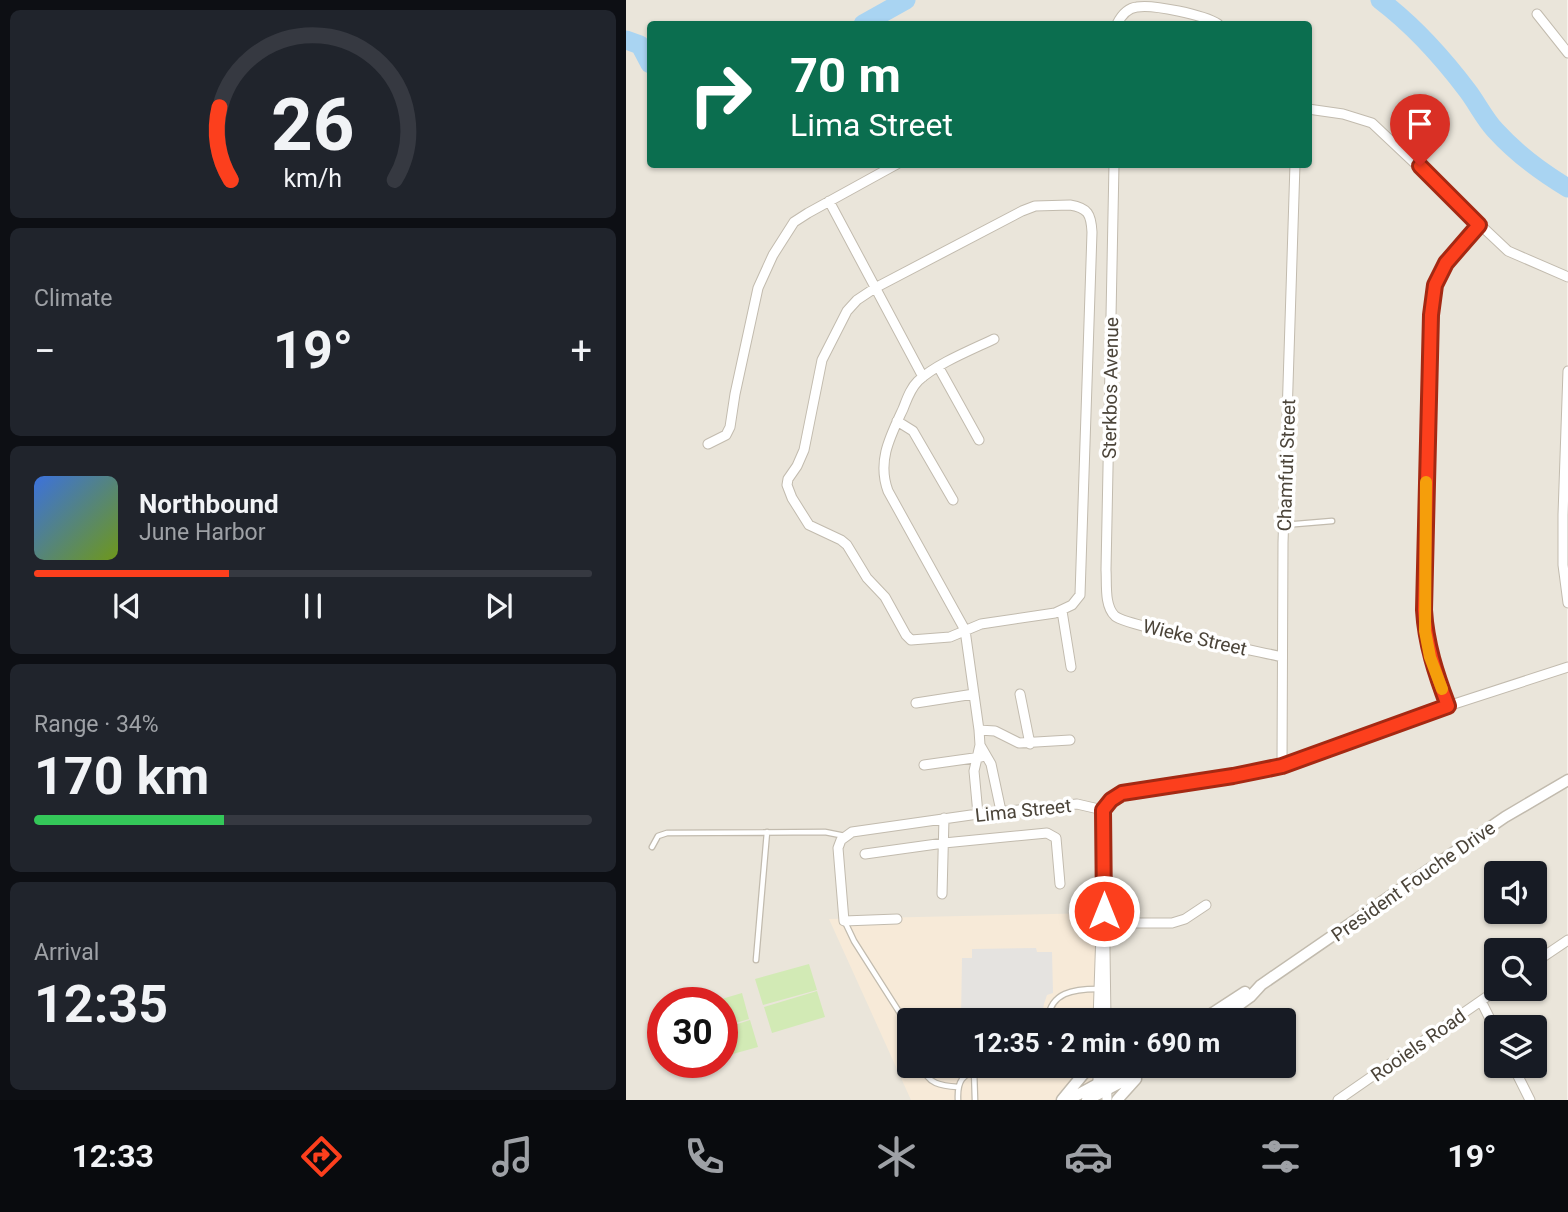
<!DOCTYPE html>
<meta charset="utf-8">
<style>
:root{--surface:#171b24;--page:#20242c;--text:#f1f3f6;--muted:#9ea1a6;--line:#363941;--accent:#fc3f1d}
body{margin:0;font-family:Roboto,sans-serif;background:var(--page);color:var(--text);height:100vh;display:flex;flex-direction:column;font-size:26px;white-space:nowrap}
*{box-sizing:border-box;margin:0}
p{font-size:23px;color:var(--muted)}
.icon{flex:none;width:38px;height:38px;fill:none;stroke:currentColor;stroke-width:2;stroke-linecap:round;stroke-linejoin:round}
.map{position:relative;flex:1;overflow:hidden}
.panel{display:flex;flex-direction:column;gap:10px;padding:10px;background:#0d0f14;width:626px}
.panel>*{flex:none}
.banner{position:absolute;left:21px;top:21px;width:665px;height:147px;border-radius:7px;box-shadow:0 2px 5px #0004;background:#0b6e4f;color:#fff;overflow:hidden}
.tools{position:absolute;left:858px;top:861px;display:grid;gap:14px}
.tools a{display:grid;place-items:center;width:63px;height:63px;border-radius:7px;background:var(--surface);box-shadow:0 2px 5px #0004;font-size:35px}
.speed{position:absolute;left:21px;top:987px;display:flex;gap:14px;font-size:35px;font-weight:700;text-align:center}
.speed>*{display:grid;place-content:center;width:91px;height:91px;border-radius:50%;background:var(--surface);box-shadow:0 2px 5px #0004;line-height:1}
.speed .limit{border:10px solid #d22;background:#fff;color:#111}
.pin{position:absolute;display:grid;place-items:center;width:60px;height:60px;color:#fff;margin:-72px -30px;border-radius:50% 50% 50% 0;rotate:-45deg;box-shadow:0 0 7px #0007}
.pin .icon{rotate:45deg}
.me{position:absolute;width:77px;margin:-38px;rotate:0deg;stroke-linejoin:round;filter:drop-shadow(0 0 5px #0008)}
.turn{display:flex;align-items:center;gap:24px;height:147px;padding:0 28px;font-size:32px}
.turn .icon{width:91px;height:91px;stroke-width:2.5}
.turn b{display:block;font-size:49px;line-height:60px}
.big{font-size:52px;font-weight:700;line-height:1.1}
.panel .card{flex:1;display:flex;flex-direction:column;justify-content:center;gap:10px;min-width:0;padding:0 24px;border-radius:10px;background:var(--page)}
.panel .dial{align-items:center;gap:0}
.dial svg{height:182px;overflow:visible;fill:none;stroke:var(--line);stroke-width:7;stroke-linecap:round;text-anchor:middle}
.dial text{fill:var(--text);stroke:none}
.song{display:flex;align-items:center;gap:21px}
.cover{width:84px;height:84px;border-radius:10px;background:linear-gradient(135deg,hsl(220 70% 55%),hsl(80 70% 35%))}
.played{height:7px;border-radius:4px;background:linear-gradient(90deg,var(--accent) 35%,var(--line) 35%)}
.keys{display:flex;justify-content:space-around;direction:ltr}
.heat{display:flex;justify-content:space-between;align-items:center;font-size:38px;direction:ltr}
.charge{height:10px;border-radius:5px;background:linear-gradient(90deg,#34c759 34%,var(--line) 0)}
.trip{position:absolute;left:271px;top:1008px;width:399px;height:70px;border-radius:7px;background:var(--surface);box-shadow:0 2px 5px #0004;font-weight:700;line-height:70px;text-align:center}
.tabs{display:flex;height:112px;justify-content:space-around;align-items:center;background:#090b0e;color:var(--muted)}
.tabs .icon{width:49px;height:49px}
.tabs .on{color:var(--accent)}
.tabs b{font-size:32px;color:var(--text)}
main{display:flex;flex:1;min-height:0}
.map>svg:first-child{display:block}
.residential{fill:#eae5da;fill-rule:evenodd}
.commercial{fill:#f7ead8}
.green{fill:#d2eab5}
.parking{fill:#e5e3e0}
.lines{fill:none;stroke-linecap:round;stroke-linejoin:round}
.river{stroke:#a9d4f2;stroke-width:19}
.service-casing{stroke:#c2bbae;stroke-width:7}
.minor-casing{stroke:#c2bbae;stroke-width:11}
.tertiary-casing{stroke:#c2bbae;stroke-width:13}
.service{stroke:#fff;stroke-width:4.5}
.minor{stroke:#fff;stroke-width:9}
.tertiary{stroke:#fff;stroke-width:10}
.route-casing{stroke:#a42913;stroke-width:18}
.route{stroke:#fc3f1d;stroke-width:12}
.slow{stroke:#f59e0b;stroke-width:12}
.labels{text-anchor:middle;stroke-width:7;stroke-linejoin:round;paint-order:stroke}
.street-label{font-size:19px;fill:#4b4439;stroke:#fff}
</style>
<main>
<section class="panel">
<div class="card dial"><svg viewBox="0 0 100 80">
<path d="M14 69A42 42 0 1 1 86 69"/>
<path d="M14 69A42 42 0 0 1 9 37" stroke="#fc3f1d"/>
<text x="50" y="56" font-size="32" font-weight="700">26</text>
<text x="50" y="72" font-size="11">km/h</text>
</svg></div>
<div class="card"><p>Climate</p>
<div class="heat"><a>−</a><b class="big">19°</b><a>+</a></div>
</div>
<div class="card">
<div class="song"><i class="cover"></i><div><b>Northbound</b><p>June Harbor</p></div></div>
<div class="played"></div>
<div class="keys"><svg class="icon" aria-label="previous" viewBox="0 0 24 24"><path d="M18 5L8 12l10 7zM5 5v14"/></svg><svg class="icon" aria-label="pause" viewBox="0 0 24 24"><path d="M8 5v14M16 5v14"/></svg><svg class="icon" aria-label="next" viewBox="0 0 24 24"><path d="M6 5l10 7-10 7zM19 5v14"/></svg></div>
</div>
<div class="card"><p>Range · 34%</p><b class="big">170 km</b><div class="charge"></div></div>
<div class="card"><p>Arrival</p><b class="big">12:35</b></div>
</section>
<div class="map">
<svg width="942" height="1100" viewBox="0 0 942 1100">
<rect width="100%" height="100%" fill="#f6f3ec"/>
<!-- residential -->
<path class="residential" d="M0,0H941V1100H0ZM24,24H682V164H24ZM870,873H908V912H870ZM870,950H908V989H870ZM37,1003H96V1062H37ZM284,1020H658V1066H284ZM870,1027H908V1066H870Z"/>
<!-- commercial -->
<path class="commercial" d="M474,913L475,1020H284V1066H475V1087L439,1100H285L203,919Z"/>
<!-- green -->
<path class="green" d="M183,964L191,990L137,1005L129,979Z
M191,991L199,1017L146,1033L138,1007Z
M116,993L123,1019L96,1027V1003H82Z
M124,1020L132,1047L96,1057V1029Z"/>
<!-- parking -->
<path class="parking" d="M410,948L411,952H426L427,993L421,995L418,1004L415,1020H335L336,958H346V949Z"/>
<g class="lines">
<!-- river -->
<path class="river" d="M754,0C787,25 816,57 841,90C851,103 858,118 869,130C890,153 915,172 942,188
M237,24L280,0
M0,40L14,45L24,64"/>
<!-- service casing -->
<g class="service-casing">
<path id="service" d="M658,525L706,521
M26,847L32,836L41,833L199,832L219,836
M219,922L228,941L284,1029
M130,960L141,832
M422,1020C424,992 448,989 472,989
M297,1066C300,1084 316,1086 332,1087
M348,1070L349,1100
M332,1100C331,1079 337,1076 354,1066"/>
</g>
<!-- minor casing -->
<g class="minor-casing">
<path id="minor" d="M911,14L942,53
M491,24C495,16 501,8 511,7C527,4 578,15 592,24
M682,109L717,114L746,123L882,251L942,277
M488,164L480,570C481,583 478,606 489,616C499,626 633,651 656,657
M203,201L297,377
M444,205C462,208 465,214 466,232L454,595L446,605L429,613L355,624L324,637L285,640L280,635L259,597L241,578L221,545L215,540L183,525L166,498L161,485L162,479L171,466L178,450L196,360L221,311L231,300L249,288L396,211L409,206Z
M313,368L353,440
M942,371L937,515V565L942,603
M271,421L287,431L327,500
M82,444L100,435L104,427L109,394L132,288L147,255L168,222L182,213L271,164
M436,611L445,667
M394,694L404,744
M290,703L348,694
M822,706L804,657L798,610L805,315L809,285L820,263L853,225
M353,730L369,731L393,743L444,740
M354,745L365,764L375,811
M298,765L355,757
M656,766L657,543L669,164
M477,810L480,1020
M352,814L348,771L354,745L353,730L339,630L262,491C251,461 264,437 277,409C281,399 284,389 292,381C310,364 345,350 368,339
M239,854L318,843L421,833L430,838L434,884
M316,894L318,818
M271,919L218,921L212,848L215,840L226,832L352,814L451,804L477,810L485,800L496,793L607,776L656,766L822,706L942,667
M475,923H546L559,919L580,905
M908,963L942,940
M855,1001L870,1031
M472,1020L475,931
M480,1066L481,1100
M887,1066L904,1100
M472,1088V1066
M712,1100L872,989"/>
</g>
<!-- tertiary casing -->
<g class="tertiary-casing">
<path id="tertiary" d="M576,1020L619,992
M592,1020L624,997L635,985L879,817L942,780
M436,1100L464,1066
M442,1100L505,1066
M461,1100L526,1066
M491,1100L510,1079"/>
</g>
<!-- service -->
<use href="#service" class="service"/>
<!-- minor -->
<use href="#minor" class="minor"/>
<!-- tertiary -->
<use href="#tertiary" class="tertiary"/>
</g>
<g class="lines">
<!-- route casing -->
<g class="route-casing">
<path id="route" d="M478,911L477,810L485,800L496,793L607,776L656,766L822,706C810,674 800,644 798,610L805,315L809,285L820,263L853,225L794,166"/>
</g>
<!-- route -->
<use href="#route" class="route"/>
<!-- slow -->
<path class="slow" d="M800,482L799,631L804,657L816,689"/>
</g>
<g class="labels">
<!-- street labels -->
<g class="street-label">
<text transform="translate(484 388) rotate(-89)" y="7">Sterkbos Avenue</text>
<text transform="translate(660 465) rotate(-88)" y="7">Chamfuti Street</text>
<text transform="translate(569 637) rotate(13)" y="7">Wieke Street</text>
<text transform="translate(397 810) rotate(-6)" y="7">Lima Street</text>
<text transform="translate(787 881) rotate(-35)" y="7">President Fouche Drive</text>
<text transform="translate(792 1045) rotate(-35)" y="7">Rooiels Road</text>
</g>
</g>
</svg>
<div class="tools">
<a><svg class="icon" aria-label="sound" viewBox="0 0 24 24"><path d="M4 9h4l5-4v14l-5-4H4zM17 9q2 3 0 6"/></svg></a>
<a><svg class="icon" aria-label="search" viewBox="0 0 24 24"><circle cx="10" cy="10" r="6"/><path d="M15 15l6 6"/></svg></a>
<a><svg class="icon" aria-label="layers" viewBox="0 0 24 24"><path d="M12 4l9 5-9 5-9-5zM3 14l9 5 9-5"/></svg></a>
</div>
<div class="speed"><div class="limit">30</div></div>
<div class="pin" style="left:794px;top:166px;background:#d93025"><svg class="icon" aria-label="arrive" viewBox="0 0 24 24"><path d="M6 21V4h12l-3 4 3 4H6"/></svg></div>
<svg class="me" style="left:478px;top:911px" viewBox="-20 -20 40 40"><circle r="17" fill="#fc3f1d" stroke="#fff" stroke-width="3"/><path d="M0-11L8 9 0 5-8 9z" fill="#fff"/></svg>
<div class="trip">12:35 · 2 min · 690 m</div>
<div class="banner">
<div class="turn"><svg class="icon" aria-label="right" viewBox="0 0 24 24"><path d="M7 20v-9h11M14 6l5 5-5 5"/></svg><div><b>70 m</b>Lima Street</div></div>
</div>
</div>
</main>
<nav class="tabs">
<b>12:33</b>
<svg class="icon on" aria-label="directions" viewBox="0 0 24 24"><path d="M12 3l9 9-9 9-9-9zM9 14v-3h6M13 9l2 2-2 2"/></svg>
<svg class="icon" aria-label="music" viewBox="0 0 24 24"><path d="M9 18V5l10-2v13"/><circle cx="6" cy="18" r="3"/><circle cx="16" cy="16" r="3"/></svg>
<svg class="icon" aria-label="phone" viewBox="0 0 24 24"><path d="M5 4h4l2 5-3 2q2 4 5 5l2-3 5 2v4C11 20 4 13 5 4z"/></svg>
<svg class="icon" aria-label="climate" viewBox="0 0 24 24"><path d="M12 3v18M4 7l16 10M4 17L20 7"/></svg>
<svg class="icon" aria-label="car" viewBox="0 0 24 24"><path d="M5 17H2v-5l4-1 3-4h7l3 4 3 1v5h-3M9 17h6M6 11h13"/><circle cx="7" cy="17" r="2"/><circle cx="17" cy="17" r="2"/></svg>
<svg class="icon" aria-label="filters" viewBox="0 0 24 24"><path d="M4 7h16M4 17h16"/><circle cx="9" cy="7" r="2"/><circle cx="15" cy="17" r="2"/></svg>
<b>19°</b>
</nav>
